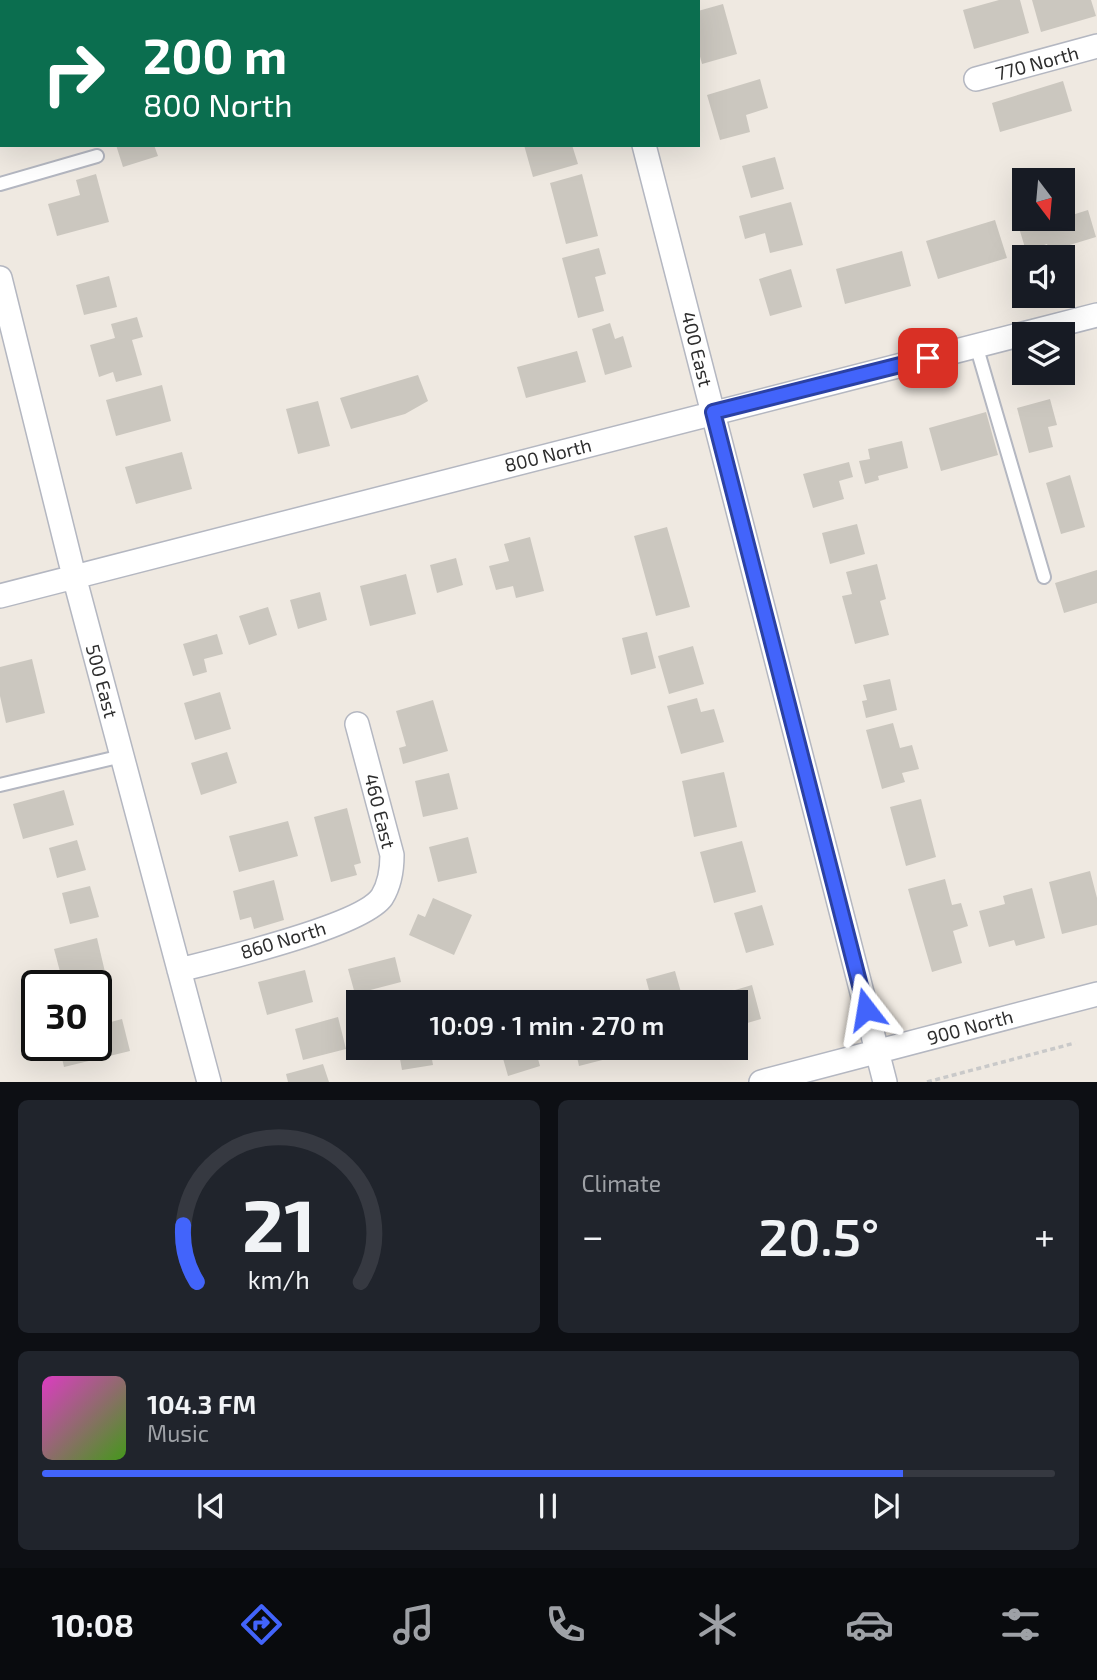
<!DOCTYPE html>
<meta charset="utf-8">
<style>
:root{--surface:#171b24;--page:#20242c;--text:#f1f3f6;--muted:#9ea1a6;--line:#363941;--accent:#4264fb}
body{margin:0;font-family:"Exo 2",sans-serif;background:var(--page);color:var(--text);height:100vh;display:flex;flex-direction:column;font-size:26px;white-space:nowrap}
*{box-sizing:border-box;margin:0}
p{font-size:23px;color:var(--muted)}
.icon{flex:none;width:38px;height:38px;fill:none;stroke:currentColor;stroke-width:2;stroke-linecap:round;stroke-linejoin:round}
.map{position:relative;height:1082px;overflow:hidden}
.drawer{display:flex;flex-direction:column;gap:18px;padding:18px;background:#0d0f14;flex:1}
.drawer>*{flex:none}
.guide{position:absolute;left:0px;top:0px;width:700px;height:147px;box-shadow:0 7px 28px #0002;background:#0b6e4f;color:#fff;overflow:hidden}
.needle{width:46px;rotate:164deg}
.tools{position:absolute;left:1012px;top:168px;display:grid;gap:14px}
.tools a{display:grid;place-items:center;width:63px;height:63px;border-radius:0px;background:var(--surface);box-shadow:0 7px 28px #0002;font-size:35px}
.speed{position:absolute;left:21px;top:970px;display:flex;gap:14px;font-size:35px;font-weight:700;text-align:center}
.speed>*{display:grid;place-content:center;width:91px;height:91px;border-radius:50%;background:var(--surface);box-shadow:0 7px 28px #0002;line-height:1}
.speed .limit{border:4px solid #111;border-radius:10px;background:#fff;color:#111}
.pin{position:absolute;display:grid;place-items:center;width:60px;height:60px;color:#fff;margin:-30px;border-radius:14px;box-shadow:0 4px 10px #0006}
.me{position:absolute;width:77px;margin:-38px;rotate:346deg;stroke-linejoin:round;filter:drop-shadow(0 0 5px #0008)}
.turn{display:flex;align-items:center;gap:24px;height:147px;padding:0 28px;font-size:32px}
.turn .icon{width:91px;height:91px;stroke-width:2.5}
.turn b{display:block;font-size:49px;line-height:60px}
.big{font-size:52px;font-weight:600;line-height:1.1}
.drawer .tile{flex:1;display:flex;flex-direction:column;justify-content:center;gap:10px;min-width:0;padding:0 24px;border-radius:10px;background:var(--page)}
.drawer .dial{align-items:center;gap:0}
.dial svg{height:182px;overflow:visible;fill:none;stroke:var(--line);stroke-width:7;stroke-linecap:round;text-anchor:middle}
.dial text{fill:var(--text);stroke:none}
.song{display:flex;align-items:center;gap:21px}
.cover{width:84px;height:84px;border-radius:10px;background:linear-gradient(135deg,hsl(310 70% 55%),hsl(100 70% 35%))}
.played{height:7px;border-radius:4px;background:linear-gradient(90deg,var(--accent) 85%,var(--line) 85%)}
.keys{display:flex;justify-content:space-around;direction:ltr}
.heat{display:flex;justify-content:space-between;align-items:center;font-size:38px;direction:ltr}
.drawer .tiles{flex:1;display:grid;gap:18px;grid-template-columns:1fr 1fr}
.tile:last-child{grid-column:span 2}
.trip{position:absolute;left:346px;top:990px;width:402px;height:70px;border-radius:0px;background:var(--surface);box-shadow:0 7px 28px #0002;font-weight:600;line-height:70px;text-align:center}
.dock{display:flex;height:112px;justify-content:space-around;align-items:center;background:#090b0e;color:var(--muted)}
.dock .icon{width:49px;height:49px}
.dock .active{color:var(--accent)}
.dock b{font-size:32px;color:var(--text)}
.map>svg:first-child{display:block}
.building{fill:#cbc7bf}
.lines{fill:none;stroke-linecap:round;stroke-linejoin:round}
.service-casing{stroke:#b4b7c1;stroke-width:16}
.minor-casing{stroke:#b4b7c1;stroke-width:26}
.path{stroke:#c9c9c9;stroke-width:3.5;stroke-dasharray:5 3.5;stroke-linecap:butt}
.service{stroke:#fff;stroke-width:12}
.minor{stroke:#fff;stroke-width:23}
.route-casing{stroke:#2b41a3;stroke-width:18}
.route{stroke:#4264fb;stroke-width:12}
.labels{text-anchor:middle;stroke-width:5;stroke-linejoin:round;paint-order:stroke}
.street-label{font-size:19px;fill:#2e2e2e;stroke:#fff}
</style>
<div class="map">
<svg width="1097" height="1082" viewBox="0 0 1097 1082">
<rect width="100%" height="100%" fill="#efe9e1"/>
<!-- building -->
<path class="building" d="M999,0H1020L1029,33L974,49L963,10Z
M1032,0H1091L1096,16L1041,32Z
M723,4L737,54L702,64L698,49V11Z
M760,79L768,108L746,115L750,132L720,140L707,95Z
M1063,81L1072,111L1000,132L992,103Z
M116,145H154L158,156L123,167Z
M524,145H572L578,164L533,177Z
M775,157L784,189L751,198L742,166Z
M96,174L109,222L57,236L48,204L80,195L76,180Z
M582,174L598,236L566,244L550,183Z
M1065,192L1072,215L1088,210L1096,237L1050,251L1047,244L1026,251L1013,208L1024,205V219H1062V193Z
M791,202L803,245L770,253L765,233L745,239L739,216Z
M995,220L1007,258L938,279L926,241Z
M599,248L606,274L595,277L604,311L578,318L562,258Z
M902,251L911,286L845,304L836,269Z
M791,269L802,307L770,316L759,279Z
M109,276L117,307L84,315L76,285Z
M137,317L143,337L132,340L142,375L116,382L113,372L99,377L90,345L115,338L111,324Z
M610,323L615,339L623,336L632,367L605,375L592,329Z
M577,351L586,382L526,398L517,367Z
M418,375L428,401L405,414L351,429L340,398Z
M162,385L171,421L116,436L106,400Z
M1050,399L1057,425L1048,427L1053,447L1029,453L1017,408Z
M318,401L330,446L298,454L286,409Z
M986,412L998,455L941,471L929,428Z
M902,441L908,468L878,476L879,480L865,484L859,461L870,459L868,449Z
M182,452L192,489L136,504L125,467Z
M849,462L853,477L839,481L844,499L813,508L803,474Z
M1070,475L1085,527L1061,534L1046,483Z
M857,524L865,554L830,564L822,533Z
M667,527L690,607L656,616L634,536Z
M530,537L544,591L516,598L513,586L496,590L489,566L509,561L504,544Z
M456,558L463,585L437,593L430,565Z
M877,564L886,599L880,601L889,635L855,644L842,596L852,594L846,572Z
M1097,570V603L1064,613L1055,583Z
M406,574L416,614L370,626L360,586Z
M320,592L327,620L298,629L290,600Z
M268,607L277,635L249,645L239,616Z
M647,632L656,668L631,675L622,638Z
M217,634L223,654L204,659L207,672L193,676L183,644Z
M693,646L704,684L669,694L658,656Z
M32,659L45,713L6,723L0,696V667Z
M890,679L897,710L866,718L862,701L867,700L863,685Z
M220,692L231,729L195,740L184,703Z
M697,698L701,712L714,709L724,742L681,754L667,706Z
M433,700L448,751L403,764L399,748L406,746L396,711Z
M893,723L900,748L912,745L919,769L902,773L905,782L882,789L866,730Z
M227,752L237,783L201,795L191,763Z
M724,772L737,827L694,837L682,781Z
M449,773L458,809L423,817L415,781Z
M64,790L74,825L23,839L13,804Z
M921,799L936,857L906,866L890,807Z
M347,808L361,863L354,865L357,875L331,882L314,817Z
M288,821L298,856L239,872L229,836Z
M468,837L477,873L438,882L429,847Z
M77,840L86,870L57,878L49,848Z
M742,841L756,892L714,903L700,852Z
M1090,871L1097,898V925L1062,934L1049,882Z
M945,879L952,905L961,903L968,926L953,931L962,963L932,972L908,889Z
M274,880L284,920L254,929L251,917L240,920L233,891Z
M90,886L99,917L70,924L62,893Z
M1032,888L1045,938L1016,946L1014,940L989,947L979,911L1005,904L1003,896Z
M433,898L472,915L454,955L409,935L418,914L425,917Z
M762,905L774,945L746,953L734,913Z
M97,938L105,972L63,983L54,949Z
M395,957L401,982L355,994L348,969Z
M305,970L313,1002L267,1015L258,982Z
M675,971L684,1003H623L650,994L646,979Z
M752,985L761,1019L737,1026V1003H691Z
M338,1017L346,1049L303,1060L295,1029Z
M122,1019L130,1051L64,1067L59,1045H96V1026Z
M398,1048H430L433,1065L402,1070Z
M500,1048H535L540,1066L508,1076Z
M575,1048H611L614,1057L579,1066Z
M323,1064L329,1082H288L286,1074Z"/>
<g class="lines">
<!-- service casing -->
<g class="service-casing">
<path id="service" d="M0,184L97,156
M976,345L1044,577
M0,785L122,756"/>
</g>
<!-- minor casing -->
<g class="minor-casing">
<path id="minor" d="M607,0V2
M976,79L1097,46
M644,145L885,1082
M0,278L74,576L209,1082
M0,596L1097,315
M179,970C219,960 362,926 382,897C390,884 392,870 392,855L357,724
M761,1082L1097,994"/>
</g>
<!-- path -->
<path class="path" d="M927,1082L1075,1043"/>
<!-- service -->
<use href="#service" class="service"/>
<!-- minor -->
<use href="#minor" class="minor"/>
</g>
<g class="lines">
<!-- route casing -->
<g class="route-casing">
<path id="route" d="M866,1009L713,412L928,358"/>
</g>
<!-- route -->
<use href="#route" class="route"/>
</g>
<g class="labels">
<!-- street labels -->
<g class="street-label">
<text transform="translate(1037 63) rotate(-15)" y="7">770 North</text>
<text transform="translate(697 349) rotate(76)" y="7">400 East</text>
<text transform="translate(548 455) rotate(-14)" y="7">800 North</text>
<text transform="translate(102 681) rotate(75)" y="7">500 East</text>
<text transform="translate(380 811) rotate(76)" y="7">460 East</text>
<text transform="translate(283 940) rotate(-17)" y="7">860 North</text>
<text transform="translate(970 1027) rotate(-15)" y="7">900 North</text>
</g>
</g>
</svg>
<div class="tools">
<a><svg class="needle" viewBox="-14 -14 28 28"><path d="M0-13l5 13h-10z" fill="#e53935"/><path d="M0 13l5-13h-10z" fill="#9ea1a6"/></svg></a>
<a><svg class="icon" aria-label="sound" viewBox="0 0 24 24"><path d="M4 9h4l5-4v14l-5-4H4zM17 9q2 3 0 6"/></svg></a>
<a><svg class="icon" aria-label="layers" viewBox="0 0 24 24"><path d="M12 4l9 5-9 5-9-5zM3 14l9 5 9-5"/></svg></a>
</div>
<div class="speed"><div class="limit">30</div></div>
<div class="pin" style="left:928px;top:358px;background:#d93025"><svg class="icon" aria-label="arrive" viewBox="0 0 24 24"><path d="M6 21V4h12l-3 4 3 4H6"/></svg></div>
<svg class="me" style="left:866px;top:1009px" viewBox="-20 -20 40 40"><path d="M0-17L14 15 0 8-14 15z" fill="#4264fb" stroke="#fff" stroke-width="4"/></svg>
<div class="trip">10:09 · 1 min · 270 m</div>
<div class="guide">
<div class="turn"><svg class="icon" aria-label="right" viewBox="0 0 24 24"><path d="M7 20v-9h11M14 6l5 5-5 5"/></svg><div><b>200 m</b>800 North</div></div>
</div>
</div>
<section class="drawer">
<div class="tiles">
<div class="tile dial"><svg viewBox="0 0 100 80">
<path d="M14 69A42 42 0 1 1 86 69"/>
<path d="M14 69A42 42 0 0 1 8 44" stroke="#4264fb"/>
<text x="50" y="56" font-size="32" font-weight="700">21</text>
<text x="50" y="72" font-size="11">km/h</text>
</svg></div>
<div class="tile"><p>Climate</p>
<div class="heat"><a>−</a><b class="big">20.5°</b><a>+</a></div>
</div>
<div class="tile">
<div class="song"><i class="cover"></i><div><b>104.3 FM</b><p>Music</p></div></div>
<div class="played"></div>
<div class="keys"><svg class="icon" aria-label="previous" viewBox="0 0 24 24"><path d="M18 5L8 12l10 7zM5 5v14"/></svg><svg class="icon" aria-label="pause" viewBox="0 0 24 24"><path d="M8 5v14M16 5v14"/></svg><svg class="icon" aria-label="next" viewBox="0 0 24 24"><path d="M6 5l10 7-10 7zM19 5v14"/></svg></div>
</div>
</div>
</section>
<nav class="dock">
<b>10:08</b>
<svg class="icon active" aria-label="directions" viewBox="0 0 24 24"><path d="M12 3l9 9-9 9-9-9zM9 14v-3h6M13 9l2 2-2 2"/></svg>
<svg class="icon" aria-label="music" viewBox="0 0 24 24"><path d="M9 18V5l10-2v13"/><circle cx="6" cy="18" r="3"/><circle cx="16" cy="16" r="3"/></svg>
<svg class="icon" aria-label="phone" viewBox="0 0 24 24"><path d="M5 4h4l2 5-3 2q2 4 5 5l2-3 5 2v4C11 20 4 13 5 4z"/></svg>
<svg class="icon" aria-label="climate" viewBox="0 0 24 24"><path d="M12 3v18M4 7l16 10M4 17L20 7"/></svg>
<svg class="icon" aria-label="car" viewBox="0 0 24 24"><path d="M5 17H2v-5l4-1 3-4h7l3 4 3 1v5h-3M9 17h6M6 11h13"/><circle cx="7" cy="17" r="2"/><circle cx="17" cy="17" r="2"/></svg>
<svg class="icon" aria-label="filters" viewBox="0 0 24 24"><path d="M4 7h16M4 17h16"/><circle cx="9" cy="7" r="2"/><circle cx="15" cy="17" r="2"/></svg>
</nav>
